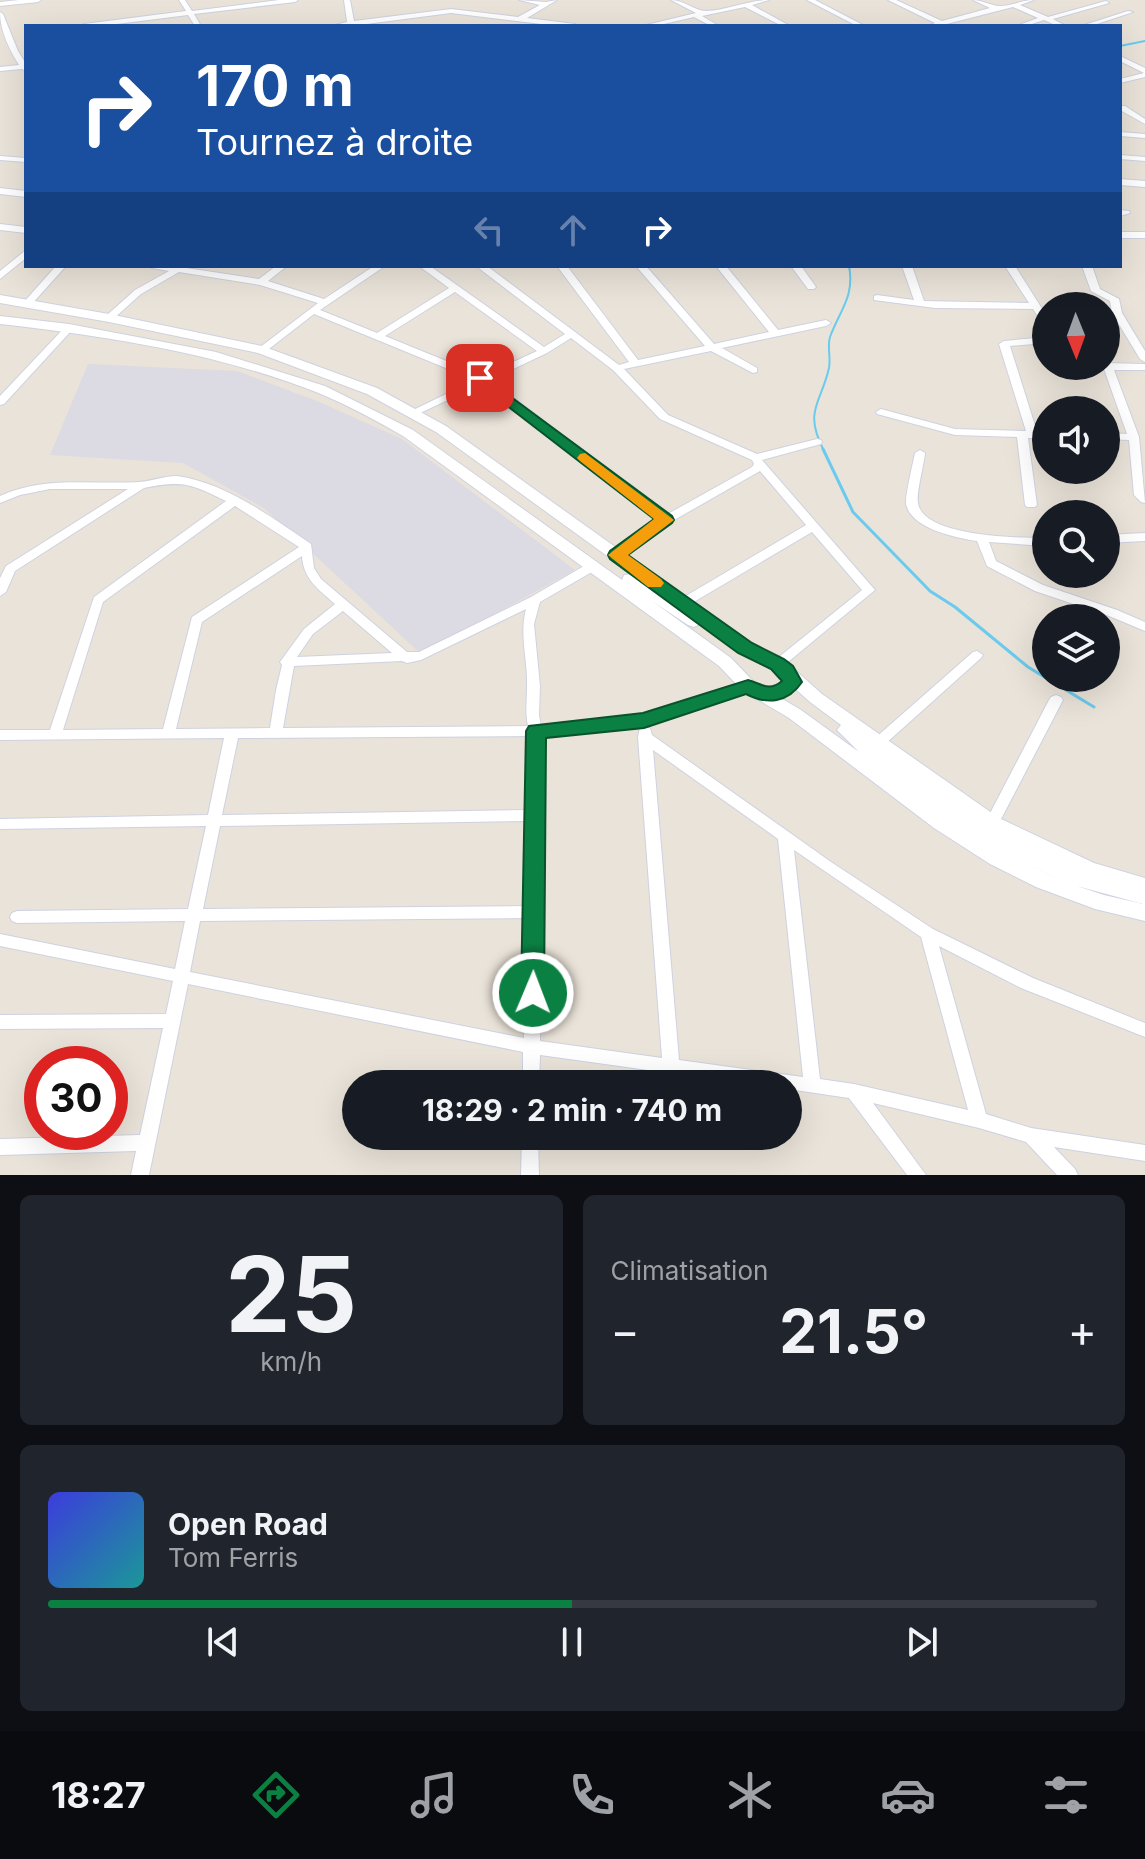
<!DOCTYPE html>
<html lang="fr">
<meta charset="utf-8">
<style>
:root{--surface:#171b24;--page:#20242c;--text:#f1f3f6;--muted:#9ea1a6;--line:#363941;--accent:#0b8043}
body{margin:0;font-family:Inter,sans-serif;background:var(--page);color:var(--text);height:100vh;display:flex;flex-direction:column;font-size:30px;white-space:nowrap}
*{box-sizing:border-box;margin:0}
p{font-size:26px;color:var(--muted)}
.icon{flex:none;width:44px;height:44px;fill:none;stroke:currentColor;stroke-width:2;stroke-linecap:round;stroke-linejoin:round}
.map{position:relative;height:1175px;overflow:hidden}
.details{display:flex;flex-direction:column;gap:20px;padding:20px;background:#0d0f14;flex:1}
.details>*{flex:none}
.top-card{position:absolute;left:24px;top:24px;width:1098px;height:244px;border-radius:0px;box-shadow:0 8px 32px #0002;background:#1a4fa0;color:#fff;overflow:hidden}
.needle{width:52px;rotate:179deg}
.buttons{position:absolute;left:1032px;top:292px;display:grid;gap:16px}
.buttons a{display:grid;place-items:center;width:88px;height:88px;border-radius:50%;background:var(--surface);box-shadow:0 8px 32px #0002;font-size:40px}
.speed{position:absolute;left:24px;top:1046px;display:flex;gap:16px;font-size:40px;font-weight:700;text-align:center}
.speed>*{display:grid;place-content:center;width:104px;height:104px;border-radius:50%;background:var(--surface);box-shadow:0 8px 32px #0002;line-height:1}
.speed .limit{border:12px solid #d22;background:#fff;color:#111}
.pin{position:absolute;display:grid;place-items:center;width:68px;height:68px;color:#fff;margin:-34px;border-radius:16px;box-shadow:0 4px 12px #0006}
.me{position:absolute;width:88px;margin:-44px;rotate:1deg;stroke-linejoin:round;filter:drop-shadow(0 0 6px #0008)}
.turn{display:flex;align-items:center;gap:28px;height:168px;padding:0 40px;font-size:36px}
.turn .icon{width:104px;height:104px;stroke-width:2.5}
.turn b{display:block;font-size:56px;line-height:68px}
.lanes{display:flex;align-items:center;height:76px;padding:0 40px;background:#0003;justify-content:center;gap:40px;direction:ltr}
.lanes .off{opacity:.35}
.big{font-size:60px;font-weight:700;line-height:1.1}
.details .widget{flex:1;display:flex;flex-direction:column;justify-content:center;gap:12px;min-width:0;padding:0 28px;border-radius:12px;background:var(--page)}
.details .dial{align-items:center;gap:0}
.dial b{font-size:104px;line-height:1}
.song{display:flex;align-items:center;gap:24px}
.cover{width:96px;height:96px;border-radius:12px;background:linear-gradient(135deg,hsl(240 70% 55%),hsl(180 70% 35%))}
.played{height:8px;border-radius:4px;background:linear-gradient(90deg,var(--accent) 50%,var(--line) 50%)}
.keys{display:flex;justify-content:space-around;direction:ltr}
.heat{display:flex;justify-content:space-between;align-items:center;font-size:44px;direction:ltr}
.details .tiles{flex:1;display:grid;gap:20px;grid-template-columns:1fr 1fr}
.widget:last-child{grid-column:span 2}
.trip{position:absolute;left:342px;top:1070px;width:460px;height:80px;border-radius:40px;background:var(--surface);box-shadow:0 8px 32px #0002;font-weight:700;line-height:80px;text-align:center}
.dock{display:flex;height:128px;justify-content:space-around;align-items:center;background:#090b0e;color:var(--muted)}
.dock .icon{width:56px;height:56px}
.dock .active{color:var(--accent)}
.dock b{font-size:36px;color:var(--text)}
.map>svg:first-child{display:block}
.industrial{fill:#dcdae2}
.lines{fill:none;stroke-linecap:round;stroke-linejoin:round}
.stream-far1{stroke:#6acbee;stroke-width:2}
.stream{stroke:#6acbee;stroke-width:3}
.minor-casing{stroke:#ced2e1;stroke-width:2}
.secondary-casing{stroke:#ced2e1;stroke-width:2}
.minor{fill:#fff;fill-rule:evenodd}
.secondary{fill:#fff;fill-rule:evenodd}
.route{fill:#0b8043;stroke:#07532c;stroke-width:2}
.slow{fill:#f59e0b}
</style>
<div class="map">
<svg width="1145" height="1175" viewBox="0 0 1145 1175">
<rect width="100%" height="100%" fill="#eae3d9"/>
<!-- industrial -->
<path class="industrial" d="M88,364L237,371L317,401L402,439L575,570L421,654L264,508L183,463L50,455Z"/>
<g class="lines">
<!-- stream-far1 -->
<path class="stream-far1" d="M1120,46L1145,41
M824,451C803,410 821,404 829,368C831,358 827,346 830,337C840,310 855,296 849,266"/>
<!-- stream -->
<path class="stream" d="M823,449L853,512L930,591L955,607L1028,667L1094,707"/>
<!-- minor casing -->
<g class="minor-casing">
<path id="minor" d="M19,0H41L38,2L0,6V2Z
M179,0H185L192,11L279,0H298L295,2L194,14L201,26H195L188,15L101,26H81L84,24L186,11Z
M344,0H350L354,21L451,9L518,17L540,5L519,0L546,2L557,0L527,18L575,24L578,26H558L451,13L351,26H331L347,22Z
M671,0C684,0 695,11 706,11C728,10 748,0 769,0L752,5L790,26H782L745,7L702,16L719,26H711L694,17L655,26H642L696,13Z
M807,0H815L865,26H857Z
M888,0H896L942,21L990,8L973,0C982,0 991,6 1000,6C1011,6 1022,0 1034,0L1020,5L1048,17L1106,1L1109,3L1053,19L1066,26H1057L1044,20L1026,26H1016L1038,18L1013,7L939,26H928L935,23Z
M1128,11L1133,12L1091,26H1081Z
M0,12L3,14L18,51L26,64V71L22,69L0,71V67L19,65C9,49 0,31 0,12Z
M1120,56L1145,68V77L1120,83V79L1144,73L1120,61Z
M1120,106H1125L1145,119V124L1120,110Z
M1120,132L1145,134V138L1120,136Z
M1120,155L1145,157V161L1120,159Z
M0,156L26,158V162L0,160Z
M1120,179L1145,181V187L1120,185Z
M0,188L26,191V197L0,194Z
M1120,210L1129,211L1130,213L1120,216Z
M0,224L26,227V233L0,230Z
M1120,232H1145V238H1120Z
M26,250V258L0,279V271Z
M56,266H66L30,306H24V302Z
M150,266H173L259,279L276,266H287L268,281L324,299L374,266H385L320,310L377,333L449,288L419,266H430L544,347L565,334L476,266H487L619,365L629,362L557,266H567L638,360L705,346L636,266H646L714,344L769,332L716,266H726L778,330L826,320L831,323L826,326L722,348L757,368V372L753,373L711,351L624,369L668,415L757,454L817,439L821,440L822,442L821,444L762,460L875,590L782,667H774L772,664L774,661L862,590L812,532L687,606H679L677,603L679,600L806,525L760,471L669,523L621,558H613L611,555L613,552L658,520L482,384L418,414H410L409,412L475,380L314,314L265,352H259V348L318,303L260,285L179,272L141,294L112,320H106V316L135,290L169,271L152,268ZM455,292L537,351L483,376L385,336ZM571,338L613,370L660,419L752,460L754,464L752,467L666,515L490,380L547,353Z
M791,266H801L816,287L814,289H808Z
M902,266H912L924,301L1029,303L1005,266H1015L1046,315V325L1043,324L1033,309L935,308L874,300V296L877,295L914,300Z
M1082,266H1092L1100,289L1119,299L1122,313L1145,351V362L1140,359L1112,313L1110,301L1091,291Z
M69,325L74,328L72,330L4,404L0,405V396L66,326Z
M1046,337V343L1010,346L1037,432H1046V438H1028L1037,505L1035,507H1027L1025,505L1017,437L955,435L877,414L876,412L881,409L955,429L1026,431L999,344L1004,341Z
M1106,363L1145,364V370H1114L1139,437L1145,503L1141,502L1134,495L1129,440L1106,439V433L1127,434L1104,369H1080L1075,366H1106Z
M920,450L925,453C924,465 916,493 918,503C923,537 1020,538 1046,538V546L989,542L996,561L1043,585L1117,610L1145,622V631L1109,616L1035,591L987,566L977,541C957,538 911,529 906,504C905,496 913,463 915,453Z
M177,476C226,483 271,517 311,544L314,568L321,579L407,652H419L531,597L589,563H597L599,566L597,569L540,602L534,624L540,686L539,715L541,726L643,715L743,683H753L754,686L753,689L644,725L543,735L540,1041L662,1058L638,737L640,728H650L652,735L831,862L933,929L1033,978L1145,1023V1037L1021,988L939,946L986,1114L1031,1128L1145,1145V1161L1054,1147L1075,1169L1078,1175H1057L1026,1142L979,1128L873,1103L926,1175H907L849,1098L788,1089V1084H749L540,1055L539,1084H523V1052L188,984L149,1175H131L136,1151L0,1155V1139L140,1135L163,1028L0,1029V1015L166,1014L173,981L0,946V934L175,969L185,921L17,923L12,921L10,917L12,913L17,911L188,909L206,826L0,829V819L208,815L224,738L0,740V730H50L94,597L226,501C191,484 183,480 144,488L15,571L6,592L0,596V578L6,566L128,489H50L20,495L0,503V496C45,475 91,485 139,482C152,481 164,476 177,476ZM235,506L299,547L192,617L163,729L63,730L103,602ZM302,556C303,579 319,590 335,604L304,629L280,662L282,665L276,690L270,728L176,729L202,622ZM526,609C519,635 528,661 527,687C527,701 525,713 528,726L283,728L294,666L402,661L407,663L421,660ZM343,611L392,653L297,657L313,634ZM529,736L528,810L222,815L238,738ZM653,750L778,839L803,1077L679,1060ZM528,821L526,906L203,909L220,826ZM794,850L921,937L968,1110L854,1084L820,1079ZM526,918L524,1038L190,972L200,921Z
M1145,533V541L1106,543V535Z
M977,651L983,655L981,658L884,745H874L872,742L874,739L973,652Z
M1056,695L1061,697L1063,700L999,823L997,827L992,828L987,827L985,823L1049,700L1051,697Z
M522,1136H538L539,1175H521Z"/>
</g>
<!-- secondary casing -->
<g class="secondary-casing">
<path id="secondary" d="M0,295L109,314L262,346L377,388L446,426L751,644L784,660L822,694L999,818L1094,863L1145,878V921L1095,909L1036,887L990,864L934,828L789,718L742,690L719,666L403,436C375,420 346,404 316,392C216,353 106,336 0,324V316L69,324L216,352L325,386L413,430L622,580L624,575L632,574L436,432L367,394L258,353L109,322L0,303ZM652,601L688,625L694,627L700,624L739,652L772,668L810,702L841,725L837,730L859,752L801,710L754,682L731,658ZM1002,852L1056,878L1050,875ZM1077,886L1143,904L1104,895Z"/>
</g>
<!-- minor -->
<use href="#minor" class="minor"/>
<!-- secondary -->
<use href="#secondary" class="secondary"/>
</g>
<!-- route -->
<path class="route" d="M480,374L672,516L674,520L672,523L628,555L752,643L784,659L793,666L802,682C788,703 767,705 746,694L644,728L546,738L544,993L541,1000L533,1003L524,1000L521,993L526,731L529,726L643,713L748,680C762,684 769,692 782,681L771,669L738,653L610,559L608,555L610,551L654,519L475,381L472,378Z"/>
<!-- slow -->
<path class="slow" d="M585,453L674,520L628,555L661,579L664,583L661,587H648L608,555L654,519L580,461L577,458L580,454Z"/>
</svg>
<div class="buttons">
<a><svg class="needle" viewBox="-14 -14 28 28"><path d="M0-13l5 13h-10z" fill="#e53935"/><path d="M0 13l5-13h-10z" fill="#9ea1a6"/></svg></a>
<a><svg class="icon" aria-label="sound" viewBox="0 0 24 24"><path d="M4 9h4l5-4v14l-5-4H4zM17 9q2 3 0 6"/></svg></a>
<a><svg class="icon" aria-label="search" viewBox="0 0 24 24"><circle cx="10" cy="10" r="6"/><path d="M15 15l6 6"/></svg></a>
<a><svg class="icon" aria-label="layers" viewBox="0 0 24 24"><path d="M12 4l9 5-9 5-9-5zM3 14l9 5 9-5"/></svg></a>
</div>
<div class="speed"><div class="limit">30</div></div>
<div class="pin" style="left:480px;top:378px;background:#d93025"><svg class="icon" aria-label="arrive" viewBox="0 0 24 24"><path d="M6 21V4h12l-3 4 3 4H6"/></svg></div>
<svg class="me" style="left:533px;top:993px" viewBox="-20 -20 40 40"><circle r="17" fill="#0b8043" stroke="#fff" stroke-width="3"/><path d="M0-11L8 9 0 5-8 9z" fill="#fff"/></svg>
<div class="trip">18:29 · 2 min · 740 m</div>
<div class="top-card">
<div class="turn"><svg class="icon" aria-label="right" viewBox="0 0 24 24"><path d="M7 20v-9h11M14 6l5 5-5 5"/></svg><div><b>170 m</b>Tournez à droite</div></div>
<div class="lanes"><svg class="icon off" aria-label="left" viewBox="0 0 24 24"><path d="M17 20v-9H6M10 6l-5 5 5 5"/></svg><svg class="icon off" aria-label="ahead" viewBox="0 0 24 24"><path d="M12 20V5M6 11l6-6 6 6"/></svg><svg class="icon" aria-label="right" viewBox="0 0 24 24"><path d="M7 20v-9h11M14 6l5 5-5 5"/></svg></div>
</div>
</div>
<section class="details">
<div class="tiles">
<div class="widget dial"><b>25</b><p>km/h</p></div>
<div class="widget"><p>Climatisation</p>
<div class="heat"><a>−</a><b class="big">21.5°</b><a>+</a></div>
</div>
<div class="widget">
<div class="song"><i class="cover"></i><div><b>Open Road</b><p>Tom Ferris</p></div></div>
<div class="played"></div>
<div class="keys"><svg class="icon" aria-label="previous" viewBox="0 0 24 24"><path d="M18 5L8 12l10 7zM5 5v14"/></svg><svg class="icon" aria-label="pause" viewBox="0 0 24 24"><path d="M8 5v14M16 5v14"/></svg><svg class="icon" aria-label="next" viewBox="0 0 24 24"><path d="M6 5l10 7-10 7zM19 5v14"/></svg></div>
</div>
</div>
</section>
<nav class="dock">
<b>18:27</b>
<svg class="icon active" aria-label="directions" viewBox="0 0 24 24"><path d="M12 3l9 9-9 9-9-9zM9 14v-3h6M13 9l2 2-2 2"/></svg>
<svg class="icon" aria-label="music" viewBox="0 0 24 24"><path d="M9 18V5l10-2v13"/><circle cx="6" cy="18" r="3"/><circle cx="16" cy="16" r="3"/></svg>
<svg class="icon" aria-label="phone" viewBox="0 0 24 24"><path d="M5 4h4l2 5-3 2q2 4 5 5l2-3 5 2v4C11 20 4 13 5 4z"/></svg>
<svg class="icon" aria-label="climate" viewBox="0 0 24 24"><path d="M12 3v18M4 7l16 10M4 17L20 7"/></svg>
<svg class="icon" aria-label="car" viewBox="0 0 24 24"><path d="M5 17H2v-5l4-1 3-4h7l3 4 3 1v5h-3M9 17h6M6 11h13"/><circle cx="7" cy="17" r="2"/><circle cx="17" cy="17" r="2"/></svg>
<svg class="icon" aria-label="filters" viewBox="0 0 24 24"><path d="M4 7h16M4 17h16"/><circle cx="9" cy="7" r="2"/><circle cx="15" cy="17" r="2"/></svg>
</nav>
